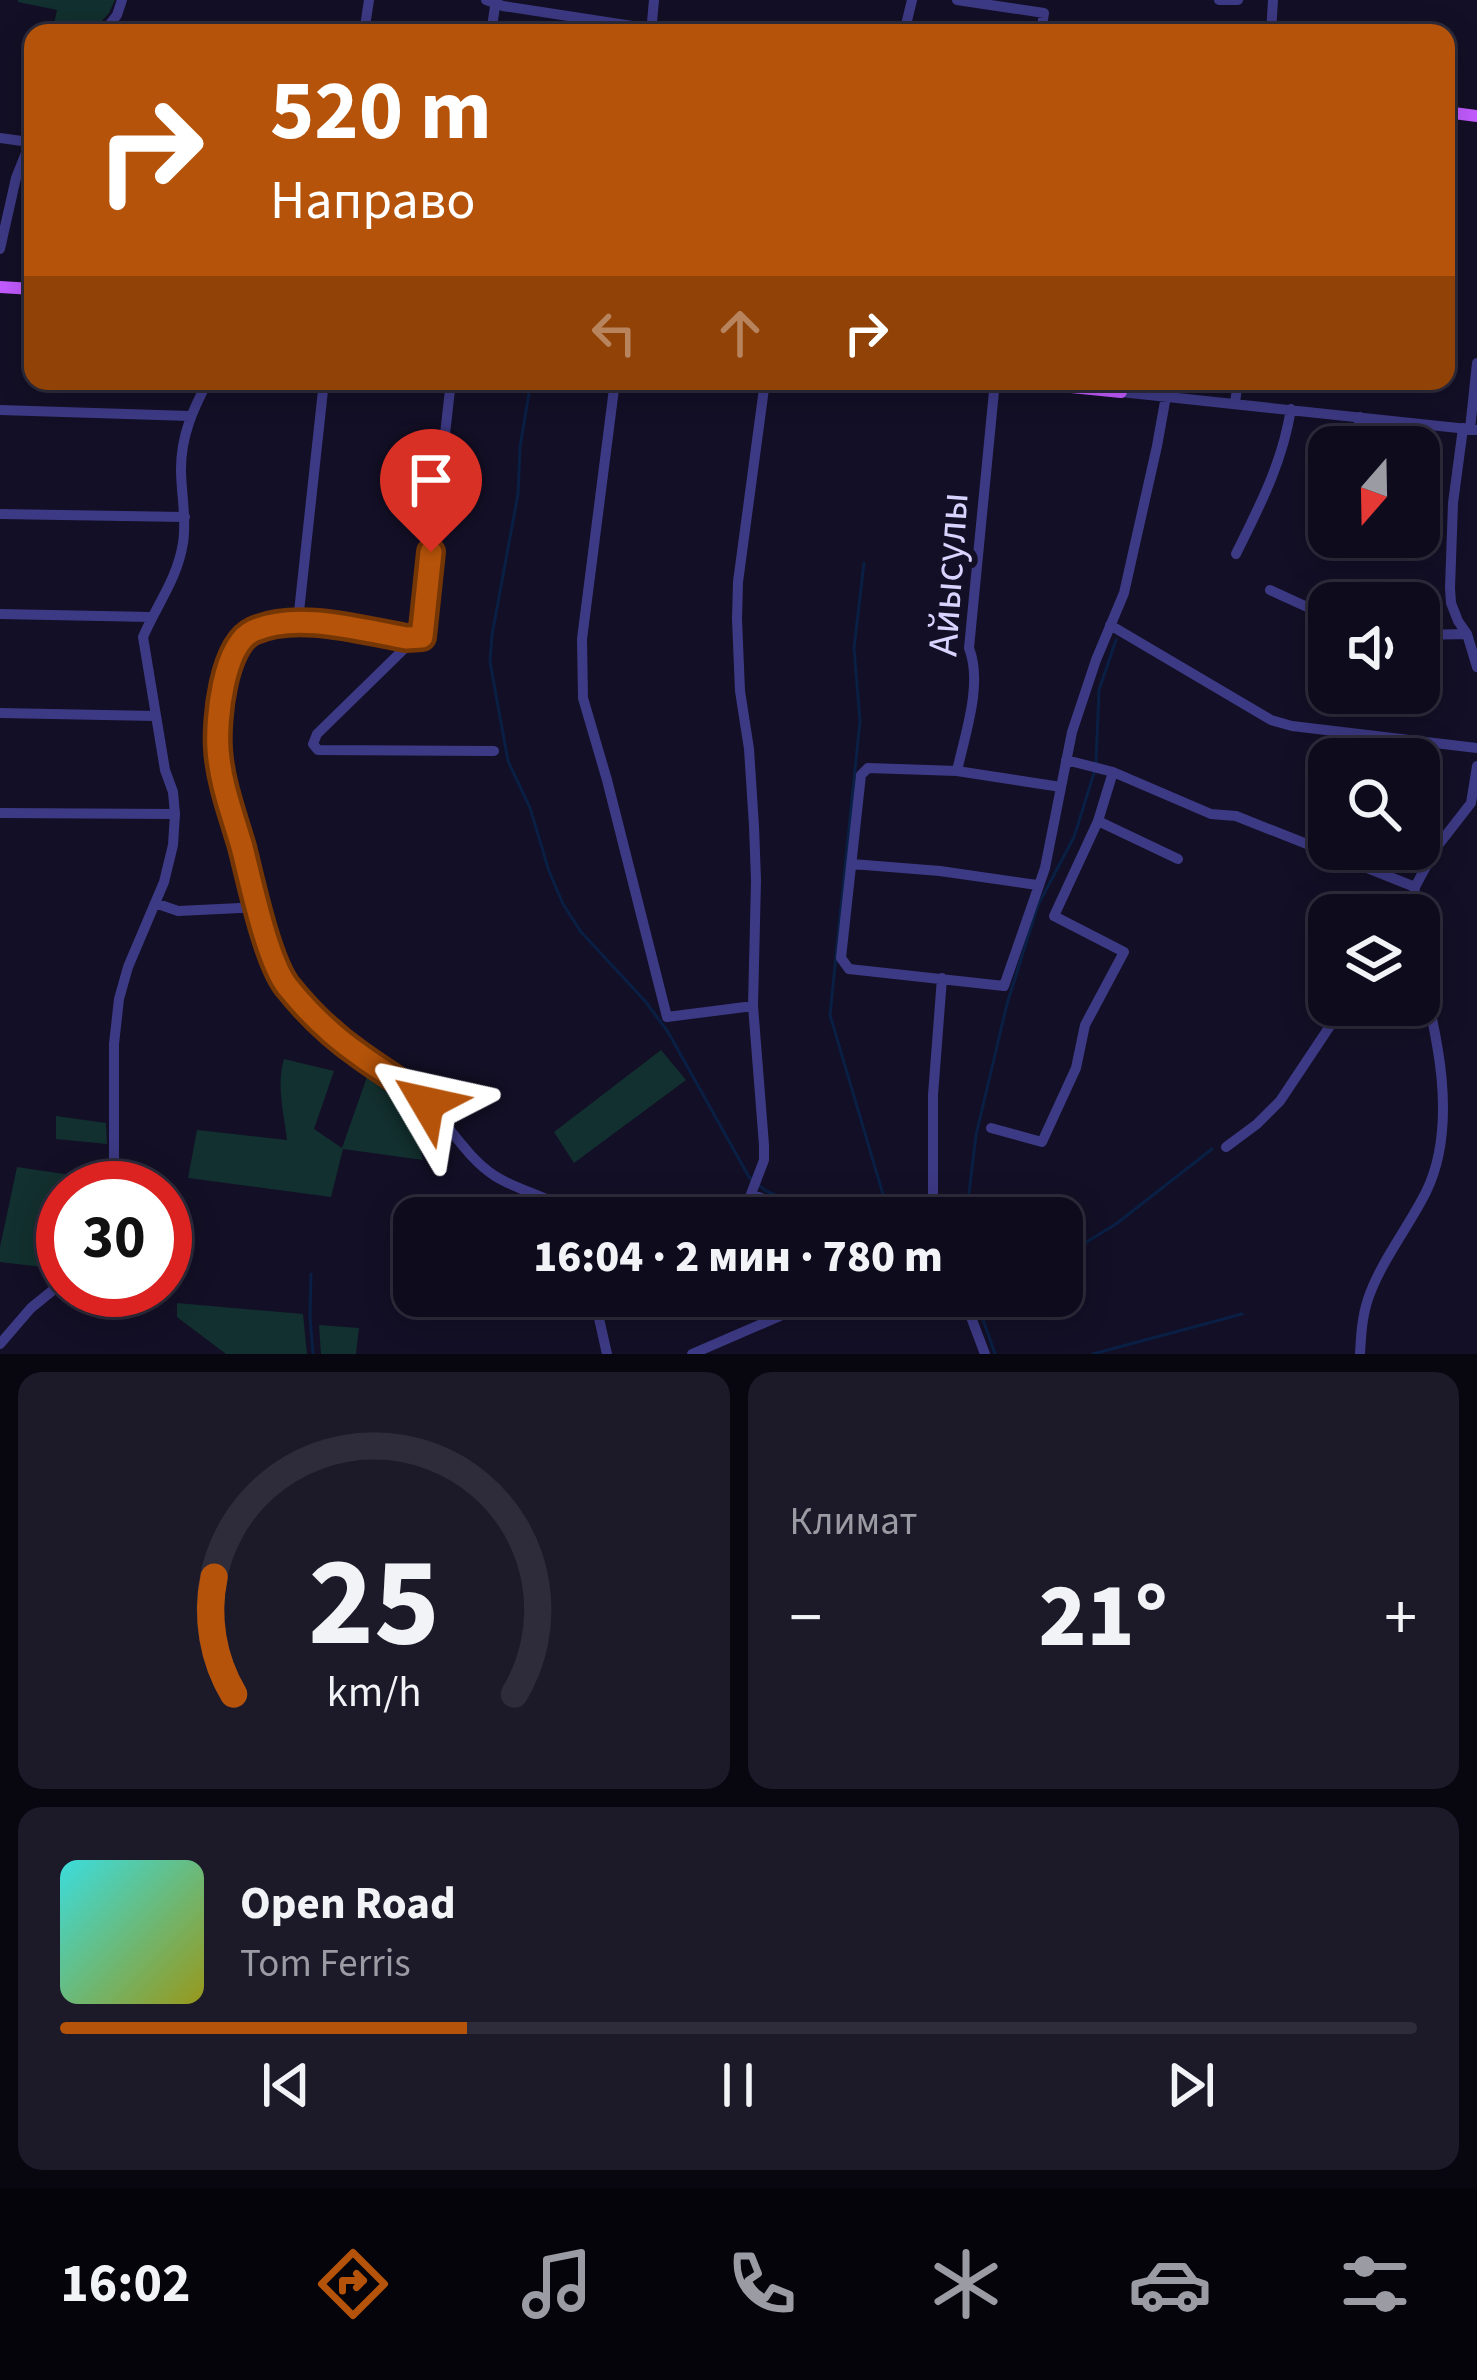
<!DOCTYPE html>
<html lang="ru">
<meta charset="utf-8">
<style>
:root{--surface:#0e0b1c;--page:#1c1929;--text:#f1f3f6;--muted:#9b9ba3;--line:#2e2b3b;--accent:#b45309}
body{margin:0;font-family:"Source Sans 3",sans-serif;background:var(--page);color:var(--text);height:100vh;display:flex;flex-direction:column;font-size:45px;white-space:nowrap}
*{box-sizing:border-box;margin:0}
p{font-size:39px;color:var(--muted)}
.icon{flex:none;width:66px;height:66px;fill:none;stroke:currentColor;stroke-width:2;stroke-linecap:round;stroke-linejoin:round}
.map{position:relative;height:1354px;overflow:hidden}
.details{display:flex;flex-direction:column;gap:18px;padding:18px;background:#08060f;flex:1}
.details>*{flex:none}
.hud{position:absolute;left:24px;top:24px;width:1431px;height:366px;border-radius:24px;box-shadow:0 6px 30px #0003,0 0 0 3px var(--line);background:#b45309;color:#fff;overflow:hidden}
.needle{width:78px;rotate:200deg}
.buttons{position:absolute;left:1308px;top:426px;display:grid;gap:24px}
.buttons a{display:grid;place-items:center;width:132px;height:132px;border-radius:24px;background:var(--surface);box-shadow:0 6px 30px #0003,0 0 0 3px var(--line);font-size:60px}
.speed{position:absolute;left:36px;top:1161px;display:flex;gap:24px;font-size:60px;font-weight:700;text-align:center}
.speed>*{display:grid;place-content:center;width:156px;height:156px;border-radius:50%;background:var(--surface);box-shadow:0 6px 30px #0003,0 0 0 3px var(--line);line-height:1}
.speed .limit{border:18px solid #d22;background:#fff;color:#111}
.pin{position:absolute;display:grid;place-items:center;width:102px;height:102px;color:#fff;margin:-123px -51px;border-radius:50% 50% 50% 0;rotate:-45deg;box-shadow:0 0 12px #0007}
.pin .icon{rotate:45deg}
.me{position:absolute;width:132px;margin:-66px;rotate:306deg;stroke-linejoin:round;filter:drop-shadow(0 0 9px #0008)}
.turn{display:flex;align-items:center;gap:42px;height:252px;padding:0 48px;font-size:54px}
.turn .icon{width:156px;height:156px;stroke-width:2.5}
.turn b{display:block;font-size:84px;line-height:102px}
.lanes{display:flex;align-items:center;height:114px;padding:0 48px;background:#0003;justify-content:center;gap:60px;direction:ltr}
.lanes .off{opacity:.35}
.big{font-size:90px;font-weight:800;line-height:1.1}
.details .widget{flex:1;display:flex;flex-direction:column;justify-content:center;gap:18px;min-width:0;padding:0 42px;border-radius:24px;background:var(--page)}
.details .dial{align-items:center;gap:0}
.dial svg{height:312px;overflow:visible;fill:none;stroke:var(--line);stroke-width:7;stroke-linecap:round;text-anchor:middle}
.dial text{fill:var(--text);stroke:none}
.song{display:flex;align-items:center;gap:36px}
.cover{width:144px;height:144px;border-radius:18px;background:linear-gradient(135deg,hsl(180 70% 55%),hsl(60 70% 35%))}
.played{height:12px;border-radius:6px;background:linear-gradient(90deg,var(--accent) 30%,var(--line) 30%)}
.keys{display:flex;justify-content:space-around;direction:ltr}
.heat{display:flex;justify-content:space-between;align-items:center;font-size:66px;direction:ltr}
.details .tiles{flex:1;display:grid;gap:18px;grid-template-columns:1fr 1fr}
.widget:last-child{grid-column:span 2}
.trip{position:absolute;left:393px;top:1197px;width:690px;height:120px;border-radius:24px;background:var(--surface);box-shadow:0 6px 30px #0003,0 0 0 3px var(--line);font-weight:800;line-height:120px;text-align:center}
.tabs{display:flex;height:192px;justify-content:space-around;align-items:center;background:#06040b;color:var(--muted)}
.tabs .icon{width:84px;height:84px}
.tabs .selected{color:var(--accent)}
.tabs b{font-size:54px;color:var(--text)}
.map>svg:first-child{display:block}
.green{fill:#12302f}
.lines{fill:none;stroke-linecap:round;stroke-linejoin:round}
.stream{stroke:#0a1f44;stroke-width:3}
.minor{stroke:#3d3a85;stroke-width:10}
.major{stroke:#c25bff;stroke-width:12}
.route-casing{stroke:#753606;stroke-width:30}
.route{stroke:#b45309;stroke-width:21}
.labels{text-anchor:middle;stroke-width:12;stroke-linejoin:round;paint-order:stroke}
.street-label{font-size:42px;fill:#d9d4ff;stroke:#130f26}
</style>
<div class="map">
<svg width="1477" height="1354" viewBox="0 0 1477 1354">
<rect width="100%" height="100%" fill="#130f26"/>
<!-- green -->
<path class="green" d="M18,0H115L109,13L91,33H52L57,10L18,2Z
M661,1050L686,1080L574,1163L554,1132Z
M284,1059L334,1071L314,1129L342,1148L368,1074L412,1118L423,1160L343,1149L331,1197L188,1178L197,1130L287,1140C284,1114 276,1085 284,1059Z
M56,1116L106,1123L107,1144L56,1139Z
M17,1167L71,1175L68,1188H63V1210L51,1268L0,1262V1247Z
M177,1303L303,1314L307,1354H226L177,1317Z
M319,1325L359,1328L356,1354H321Z"/>
<g class="lines">
<!-- stream -->
<path class="stream" d="M531,381L520,447L518,494L492,635L490,662L508,761L530,808L549,871L563,904L581,932L645,1001L668,1032L749,1177L766,1191L831,1218
M864,563L854,648L860,721L830,1015L890,1218
M1096,763L1099,690L1116,640
M966,1218L976,1135L1007,1004L1038,905L1074,837L1094,773
M1062,1257L1116,1224L1212,1149
M311,1274L310,1316L313,1354
M975,1296L995,1354
M980,1309L1001,1296
M1093,1354L1242,1314"/>
<!-- minor -->
<path class="minor" d="M486,0L503,6L678,33
M957,0L1044,13L1041,33
M1219,0H1238
M1379,30L1391,33
M103,33L117,15L122,0
M364,33L369,0
M491,33L496,0
M651,33L654,0
M904,33L912,0
M1271,33L1273,0
M0,138L29,142
M0,249L16,178L33,135
M451,381L422,637L406,638L298,621L254,631L242,640L232,655L221,699L218,751L276,966C294,1000 327,1030 357,1054C380,1071 406,1081 426,1102C449,1125 467,1158 495,1176C522,1193 553,1196 577,1218
M615,381L582,639L583,698L607,780L667,1017L753,1006
M1121,392L1477,430
M1235,403L1238,381
M0,410L190,416
M1463,428L1453,503L1450,588L1451,603L1458,621L1467,634L1477,667
M1470,429L1477,363
M1356,447L1360,417
M0,514L185,517
M1236,554C1260,505 1282,464 1291,409
M1270,590L1329,617
M0,614L151,617
M298,621L324,381
M1110,625L1271,720L1292,726L1477,748
M1419,635L1467,634
M406,638L404,649L317,734L313,744L318,750L494,751
M0,713L156,716
M957,771C965,734 983,684 969,648L995,381
M1113,772L1211,814L1236,816L1415,887
M1061,787L957,771L868,768L861,775L841,958L849,969L1004,986L1045,868L1072,732L1096,660L1124,593L1157,446L1166,396
M0,813L175,814
M1098,821L1178,859
M852,864L940,871L1037,885
M155,903L178,911L259,907
M1412,915L1415,887L1436,848L1471,803L1477,766
M991,1128L1042,1142L1076,1068L1085,1025L1124,952L1054,916L1098,821L1113,772L1066,760
M1226,1147L1257,1124L1280,1101L1344,1005
M114,1188V1044L119,999L128,967L164,882L173,845L175,814L173,792L165,770L143,637C157,604 177,580 183,543C187,518 181,494 181,469C181,436 193,409 208,381
M751,1194L811,1218
M718,1218L748,1202L764,1160V1145L753,1006L756,880L754,826L749,749L740,691L737,619L738,582L765,381
M933,1218V1095L942,978
M594,1296L607,1354
M963,1296L985,1354
M0,1344L31,1308L63,1282
M692,1354L826,1296
M1360,1354C1361,1335 1362,1317 1368,1299C1381,1261 1408,1228 1426,1192C1459,1125 1437,1033 1419,964"/>
<!-- major -->
<path class="major" d="M1446,112L1477,116
M0,287L33,289
M1011,381L1121,392L1122,381"/>
</g>
<g class="lines">
<!-- route casing -->
<g class="route-casing">
<path id="route" d="M427,1103C406,1084 383,1072 360,1055C334,1037 307,1011 287,986C267,960 251,882 242,847C233,816 220,782 218,749C216,720 223,645 253,631C296,611 361,630 406,638L422,637L431,552"/>
</g>
<!-- route -->
<use href="#route" class="route"/>
</g>
<g class="labels">
<!-- street labels -->
<g class="street-label">
<text transform="translate(947 574) rotate(-86)" y="15">Айысулы</text>
</g>
</g>
</svg>
<div class="buttons">
<a><svg class="needle" viewBox="-14 -14 28 28"><path d="M0-13l5 13h-10z" fill="#e53935"/><path d="M0 13l5-13h-10z" fill="#9b9ba3"/></svg></a>
<a><svg class="icon" aria-label="sound" viewBox="0 0 24 24"><path d="M4 9h4l5-4v14l-5-4H4zM17 9q2 3 0 6"/></svg></a>
<a><svg class="icon" aria-label="search" viewBox="0 0 24 24"><circle cx="10" cy="10" r="6"/><path d="M15 15l6 6"/></svg></a>
<a><svg class="icon" aria-label="layers" viewBox="0 0 24 24"><path d="M12 4l9 5-9 5-9-5zM3 14l9 5 9-5"/></svg></a>
</div>
<div class="speed"><div class="limit">30</div></div>
<div class="pin" style="left:431px;top:552px;background:#d93025"><svg class="icon" aria-label="arrive" viewBox="0 0 24 24"><path d="M6 21V4h12l-3 4 3 4H6"/></svg></div>
<svg class="me" style="left:427px;top:1103px" viewBox="-20 -20 40 40"><path d="M0-17L14 15 0 8-14 15z" fill="#b45309" stroke="#fff" stroke-width="4"/></svg>
<div class="trip">16:04 · 2 мин · 780 m</div>
<div class="hud">
<div class="turn"><svg class="icon" aria-label="right" viewBox="0 0 24 24"><path d="M7 20v-9h11M14 6l5 5-5 5"/></svg><div><b>520 m</b>Направо</div></div>
<div class="lanes"><svg class="icon off" aria-label="left" viewBox="0 0 24 24"><path d="M17 20v-9H6M10 6l-5 5 5 5"/></svg><svg class="icon off" aria-label="ahead" viewBox="0 0 24 24"><path d="M12 20V5M6 11l6-6 6 6"/></svg><svg class="icon" aria-label="right" viewBox="0 0 24 24"><path d="M7 20v-9h11M14 6l5 5-5 5"/></svg></div>
</div>
</div>
<section class="details">
<div class="tiles">
<div class="widget dial"><svg viewBox="0 0 100 80">
<path d="M14 69A42 42 0 1 1 86 69"/>
<path d="M14 69A42 42 0 0 1 9 39" stroke="#b45309"/>
<text x="50" y="56" font-size="32" font-weight="700">25</text>
<text x="50" y="72" font-size="11">km/h</text>
</svg></div>
<div class="widget"><p>Климат</p>
<div class="heat"><a>−</a><b class="big">21°</b><a>+</a></div>
</div>
<div class="widget">
<div class="song"><i class="cover"></i><div><b>Open Road</b><p>Tom Ferris</p></div></div>
<div class="played"></div>
<div class="keys"><svg class="icon" aria-label="previous" viewBox="0 0 24 24"><path d="M18 5L8 12l10 7zM5 5v14"/></svg><svg class="icon" aria-label="pause" viewBox="0 0 24 24"><path d="M8 5v14M16 5v14"/></svg><svg class="icon" aria-label="next" viewBox="0 0 24 24"><path d="M6 5l10 7-10 7zM19 5v14"/></svg></div>
</div>
</div>
</section>
<nav class="tabs">
<b>16:02</b>
<svg class="icon selected" aria-label="directions" viewBox="0 0 24 24"><path d="M12 3l9 9-9 9-9-9zM9 14v-3h6M13 9l2 2-2 2"/></svg>
<svg class="icon" aria-label="music" viewBox="0 0 24 24"><path d="M9 18V5l10-2v13"/><circle cx="6" cy="18" r="3"/><circle cx="16" cy="16" r="3"/></svg>
<svg class="icon" aria-label="phone" viewBox="0 0 24 24"><path d="M5 4h4l2 5-3 2q2 4 5 5l2-3 5 2v4C11 20 4 13 5 4z"/></svg>
<svg class="icon" aria-label="climate" viewBox="0 0 24 24"><path d="M12 3v18M4 7l16 10M4 17L20 7"/></svg>
<svg class="icon" aria-label="car" viewBox="0 0 24 24"><path d="M5 17H2v-5l4-1 3-4h7l3 4 3 1v5h-3M9 17h6M6 11h13"/><circle cx="7" cy="17" r="2"/><circle cx="17" cy="17" r="2"/></svg>
<svg class="icon" aria-label="filters" viewBox="0 0 24 24"><path d="M4 7h16M4 17h16"/><circle cx="9" cy="7" r="2"/><circle cx="15" cy="17" r="2"/></svg>
</nav>
